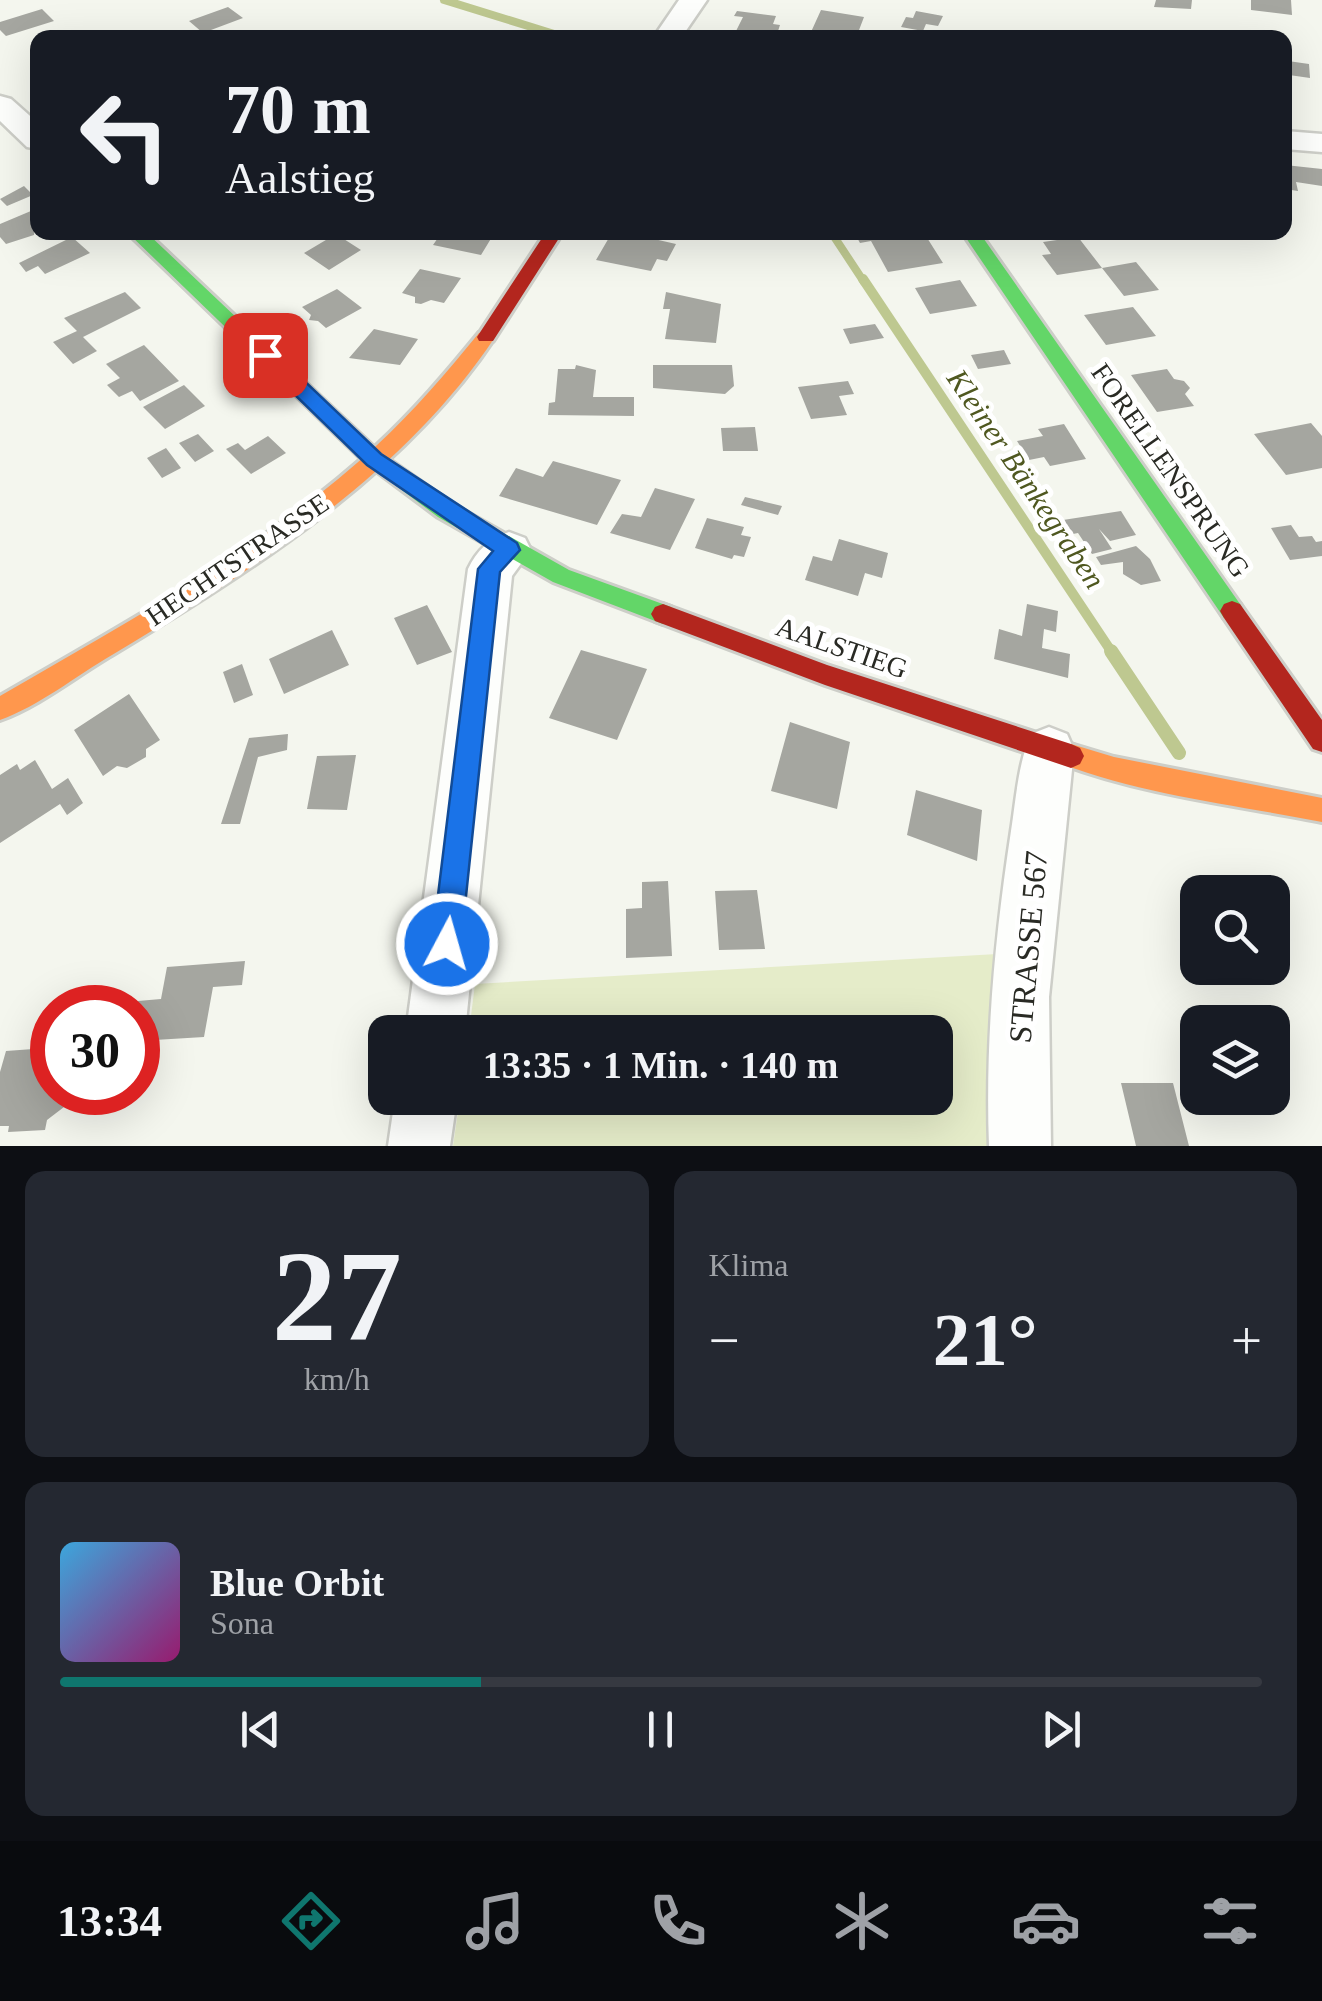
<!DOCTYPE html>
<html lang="de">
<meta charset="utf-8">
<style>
:root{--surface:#171b24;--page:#242831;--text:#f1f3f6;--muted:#9ea1a6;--line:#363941;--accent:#0f766e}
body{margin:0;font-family:"Times New Roman",serif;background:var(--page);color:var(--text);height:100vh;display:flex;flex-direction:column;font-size:38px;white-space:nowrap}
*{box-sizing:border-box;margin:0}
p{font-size:32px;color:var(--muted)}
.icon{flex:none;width:55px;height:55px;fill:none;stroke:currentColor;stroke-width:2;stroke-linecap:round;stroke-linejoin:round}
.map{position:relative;height:1146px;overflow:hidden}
.side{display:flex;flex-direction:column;gap:25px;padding:25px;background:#0d0f14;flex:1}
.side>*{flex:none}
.guide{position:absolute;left:30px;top:30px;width:1262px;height:210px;border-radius:20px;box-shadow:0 10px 40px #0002;background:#171b24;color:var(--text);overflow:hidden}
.fabs{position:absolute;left:1180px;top:875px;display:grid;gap:20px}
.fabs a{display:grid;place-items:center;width:110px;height:110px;border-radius:20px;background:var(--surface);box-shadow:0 10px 40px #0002;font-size:50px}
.speed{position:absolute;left:30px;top:985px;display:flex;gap:20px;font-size:50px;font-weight:700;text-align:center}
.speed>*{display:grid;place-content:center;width:130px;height:130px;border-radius:50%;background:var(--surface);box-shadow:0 10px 40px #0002;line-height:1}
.speed .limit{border:15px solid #d22;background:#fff;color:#111}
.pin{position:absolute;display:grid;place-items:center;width:85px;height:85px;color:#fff;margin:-42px;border-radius:20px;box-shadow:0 5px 15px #0006}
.me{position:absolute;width:110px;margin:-55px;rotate:6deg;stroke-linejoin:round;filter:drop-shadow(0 0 8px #0008)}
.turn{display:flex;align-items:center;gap:35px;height:210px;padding:0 30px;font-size:45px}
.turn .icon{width:130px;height:130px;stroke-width:2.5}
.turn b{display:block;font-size:70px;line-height:85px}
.big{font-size:75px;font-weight:600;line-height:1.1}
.side .widget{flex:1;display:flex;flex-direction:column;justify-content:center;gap:15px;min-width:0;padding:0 35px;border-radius:20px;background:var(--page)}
.side .dial{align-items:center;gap:0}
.dial b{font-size:130px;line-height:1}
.song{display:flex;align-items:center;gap:30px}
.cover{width:120px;height:120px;border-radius:15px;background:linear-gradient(135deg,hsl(200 70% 55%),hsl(320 70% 35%))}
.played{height:10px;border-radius:5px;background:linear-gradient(90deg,var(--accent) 35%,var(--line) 35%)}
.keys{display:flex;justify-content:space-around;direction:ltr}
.heat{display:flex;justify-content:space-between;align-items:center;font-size:55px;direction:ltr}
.side .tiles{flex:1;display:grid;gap:25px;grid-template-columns:1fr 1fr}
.widget:last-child{grid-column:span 2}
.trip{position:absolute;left:368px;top:1015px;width:585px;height:100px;border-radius:20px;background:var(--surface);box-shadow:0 10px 40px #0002;font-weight:600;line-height:100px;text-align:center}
.dock{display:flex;height:160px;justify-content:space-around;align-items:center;background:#090b0e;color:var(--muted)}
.dock .icon{width:70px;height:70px}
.dock .current{color:var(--accent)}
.dock b{font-size:45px;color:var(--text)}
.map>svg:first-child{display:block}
.green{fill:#e5ecc9}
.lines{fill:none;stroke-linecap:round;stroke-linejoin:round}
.stream-far2{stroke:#bec890;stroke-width:8}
.stream-far1{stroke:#bec890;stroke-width:10}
.stream{stroke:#bec890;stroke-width:14}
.building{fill:#a5a6a0}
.street-casing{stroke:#cdcec8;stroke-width:5}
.fast-casing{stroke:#cdcec8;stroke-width:6}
.slow-casing{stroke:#cdcec8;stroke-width:6}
.jam-casing{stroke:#cdcec8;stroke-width:6}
.street{fill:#fdfefc;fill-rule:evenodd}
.fast{fill:#63d668;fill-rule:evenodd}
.slow{fill:#ff974d;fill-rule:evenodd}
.jam{fill:#b3261e;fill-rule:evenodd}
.route{fill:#1a73e8;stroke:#114b97;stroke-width:2.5}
.labels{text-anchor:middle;stroke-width:10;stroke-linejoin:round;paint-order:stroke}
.street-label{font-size:28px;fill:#292a24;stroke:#fff}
.water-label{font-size:30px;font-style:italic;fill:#4f5820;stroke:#fff}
.near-street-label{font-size:32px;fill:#292a24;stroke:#fff}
</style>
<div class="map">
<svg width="1322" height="1146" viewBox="0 0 1322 1146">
<rect width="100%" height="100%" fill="#f4f6ee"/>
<!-- green -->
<path class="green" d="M997,954L992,1146H453L460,1098H935V1032H469L475,984Z"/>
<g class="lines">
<!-- stream-far2 -->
<path class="stream-far2" d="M444,0L567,38
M831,232L864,282"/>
<!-- stream-far1 -->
<path class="stream-far1" d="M863,279L1113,654"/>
<!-- stream -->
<path class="stream" d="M1111,651L1179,753"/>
</g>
<!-- building -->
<path class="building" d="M1156,0H1192L1191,9L1154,7Z
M1251,0H1291L1292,15L1251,10Z
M228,7L243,18L203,33L189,21Z
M42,9L54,21L6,36L0,30V22Z
M821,10L864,17L856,38H827L828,35L811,32Z
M737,11L776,16L773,24L780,25L778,31L770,30L768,36L736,31L743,17L734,16Z
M916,11L943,16L938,26L926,24L923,31L901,27L906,17L913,18Z
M1288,61L1309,64L1310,78L1289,75Z
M1285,165L1322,169V186L1296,182L1298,191L1285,189Z
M24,186L33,195L7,206L0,199Z
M38,208L34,235L6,244L0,237V224Z
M442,232H495L481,255L433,245Z
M622,232H658L654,239L676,244L667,261L657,259L651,271L596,260L610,236L620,238Z
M854,232H892L895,237L924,233L943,263L888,272L871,241L860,243Z
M336,234L361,250L329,270L304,253Z
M72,237L90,253L45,274L38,266L26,272L19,263Z
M1078,237L1102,268L1057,275L1042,255L1051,254L1043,242Z
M1136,262L1159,290L1124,296L1102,268Z
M420,269L461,278L444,303L431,300L421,304L415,303V297L402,293Z
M960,280L977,306L930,314L915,288Z
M337,289L362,308L326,328L318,321L309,320L311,315L302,307Z
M125,292L141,308L83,337L97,351L73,364L53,342L77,331L64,318Z
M666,292L721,304L716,343L665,339L670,309H663Z
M1133,307L1156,336L1106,345L1084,315Z
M875,324L884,338L850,344L843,329Z
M374,329L418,339L400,365L349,358Z
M144,345L179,381L140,401L132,391L119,397L107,385L120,378L106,364Z
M1004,350L1011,364L978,369L971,355Z
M576,365L596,370L593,397H634V416L548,415L549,403L555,402L558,369H575Z
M653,365H732L734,386L725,394L653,388Z
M1167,369L1174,379L1184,381L1190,388L1185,394L1194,406L1157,412L1131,375Z
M848,381L854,394L839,396L847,415L811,419L798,387Z
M184,385L205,406L165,429L143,407Z
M1311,423L1322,436V468L1286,475L1254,434Z
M1064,424L1086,459L1050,466L1044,457L1029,460L1017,441L1043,436L1038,429Z
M755,427L758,451H723L721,428Z
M198,434L214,451L195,462L179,443Z
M268,436L286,453L251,474L226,449L238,443L245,450Z
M166,448L181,468L162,478L147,458Z
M553,461L621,480L597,525L499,496L516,468L543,477Z
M655,488L695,499L670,550L610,533L622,514L641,517Z
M745,497L782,506L778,515L741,505Z
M1121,511L1136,535L1110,541L1099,529L1112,549L1092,554L1078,533L1073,534L1063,520Z
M707,518L744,527L741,535L751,537L744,557L734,555L732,559L695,548Z
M1291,525L1299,537L1312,536L1316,542L1322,541V556L1290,560L1271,528Z
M839,539L888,553L882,578L865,573L858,596L805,580L813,556L832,561Z
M1136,546L1150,559L1161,581L1141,585L1123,574V562L1101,565L1096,557Z
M1027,604L1058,611L1056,632L1044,629L1042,648L1070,654L1068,678L994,659L999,629L1022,636Z
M427,605L452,652L417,665L394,618Z
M332,630L349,665L284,694L269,659Z
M581,650L647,669L617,740L549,718Z
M242,664L253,695L234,703L223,672Z
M129,694L160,740L146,749V757L127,768L117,766L103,776L74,730Z
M790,722L850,742L837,809L771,791Z
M288,734L287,750L258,757L240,824H221L249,738Z
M356,755L347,810L307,809L317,756Z
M35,760L52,789L68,778L83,803L67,815L60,804L0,843V775L17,764L20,770Z
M916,790L982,810L977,861L907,835Z
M668,881L672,956L626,958V909L642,908V882Z
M757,890L765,949L719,950L715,891Z
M245,961L242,985L213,987L204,1037L138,1041V1001L161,999L167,967Z
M47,1048L42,1068L52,1067V1092H67L64,1107L47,1120L45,1130L8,1132L9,1126H0V1072L6,1051Z
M1121,1083H1173L1189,1146H1136Z"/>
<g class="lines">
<!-- street casing -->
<g class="street-casing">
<path id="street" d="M679,0H707L681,38H653Z
M0,96L11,99L38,123V149L27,147L0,121Z
M1285,131L1322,134V152L1285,149Z
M509,532L525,538L531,550L512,576L465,1032H406L468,569C477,550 489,539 509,532Z
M1049,727L1067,734L1074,750L1049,997L1051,1146H989C985,1040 995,936 1011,831C1016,799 1018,764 1031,734Z
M395,1098H457L450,1146H388Z"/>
</g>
<!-- fast casing -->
<g class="fast-casing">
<path id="fast" d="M127,232H146L381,454L454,505L569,570L671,607L675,614L671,621L663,624L553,582L438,517L367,464Z
M962,232H979L1240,604L1244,611L1240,618H1224Z"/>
</g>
<!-- slow casing -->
<g class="slow-casing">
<path id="slow" d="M486,331L495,337C403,476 252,570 112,655C76,676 39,706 0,720V696C129,621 265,548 376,446C414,411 447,372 479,333Z
M1071,744L1114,757L1322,798V822C1236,805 1144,795 1062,764L1058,756L1062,748Z"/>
</g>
<!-- jam casing -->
<g class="jam-casing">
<path id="jam" d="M546,232H563L493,341H479L477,337Z
M1232,601L1240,604L1322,720V752L1313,749L1224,618L1220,611L1224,604Z
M663,604L827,665L1071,744L1080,748L1084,756L1080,764L1071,768L825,685L655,621L651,614L655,607Z"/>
</g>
<!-- street -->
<use href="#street" class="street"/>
<!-- fast -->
<use href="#fast" class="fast"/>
<!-- slow -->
<use href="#slow" class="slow"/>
<!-- jam -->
<use href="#jam" class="jam"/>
</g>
<!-- route -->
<path class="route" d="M265,348L272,350L381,454L517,543L520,550L500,572L461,944L457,954L447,958L437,954L432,944L478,569L493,551L367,465L258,359V350Z"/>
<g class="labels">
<!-- street labels -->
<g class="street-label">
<text transform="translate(1171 470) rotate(55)" y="10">FORELLENSPRUNG</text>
<text transform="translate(237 559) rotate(-34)" y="10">HECHTSTRASSE</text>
<text transform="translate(842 647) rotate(19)" y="10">AALSTIEG</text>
</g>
<!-- water labels -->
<g class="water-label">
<text transform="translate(1026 479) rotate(56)" y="10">Kleiner Bänkegraben</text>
</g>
<!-- near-street labels -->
<g class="near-street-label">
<text transform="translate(1028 947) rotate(-85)" y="11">STRASSE 567</text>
</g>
</g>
</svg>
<div class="fabs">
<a><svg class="icon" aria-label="search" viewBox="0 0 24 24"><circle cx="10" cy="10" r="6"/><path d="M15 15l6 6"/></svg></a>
<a><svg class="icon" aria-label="layers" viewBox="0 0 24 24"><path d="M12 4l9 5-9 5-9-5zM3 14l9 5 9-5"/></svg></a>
</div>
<div class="speed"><div class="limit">30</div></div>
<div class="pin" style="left:265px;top:355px;background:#d93025"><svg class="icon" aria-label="arrive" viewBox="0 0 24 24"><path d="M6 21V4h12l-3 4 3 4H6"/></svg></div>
<svg class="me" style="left:447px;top:944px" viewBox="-20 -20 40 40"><circle r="17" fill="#1a73e8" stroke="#fff" stroke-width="3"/><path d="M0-11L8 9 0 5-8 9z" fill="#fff"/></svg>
<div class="trip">13:35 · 1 Min. · 140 m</div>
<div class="guide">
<div class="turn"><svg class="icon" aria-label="left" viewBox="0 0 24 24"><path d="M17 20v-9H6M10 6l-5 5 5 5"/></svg><div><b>70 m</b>Aalstieg</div></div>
</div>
</div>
<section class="side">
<div class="tiles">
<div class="widget dial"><b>27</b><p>km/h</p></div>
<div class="widget"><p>Klima</p>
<div class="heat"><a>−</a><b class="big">21°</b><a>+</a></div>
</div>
<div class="widget">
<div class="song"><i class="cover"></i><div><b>Blue Orbit</b><p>Sona</p></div></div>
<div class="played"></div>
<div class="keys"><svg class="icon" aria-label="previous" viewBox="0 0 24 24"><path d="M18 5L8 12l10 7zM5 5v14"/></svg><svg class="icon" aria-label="pause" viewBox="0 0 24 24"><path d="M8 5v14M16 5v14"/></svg><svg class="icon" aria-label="next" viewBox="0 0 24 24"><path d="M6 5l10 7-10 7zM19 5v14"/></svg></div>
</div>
</div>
</section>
<nav class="dock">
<b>13:34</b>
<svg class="icon current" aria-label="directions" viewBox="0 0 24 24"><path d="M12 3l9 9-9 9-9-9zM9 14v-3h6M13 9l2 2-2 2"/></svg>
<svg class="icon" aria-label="music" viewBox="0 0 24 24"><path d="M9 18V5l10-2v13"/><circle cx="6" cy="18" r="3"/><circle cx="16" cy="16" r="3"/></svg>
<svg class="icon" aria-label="phone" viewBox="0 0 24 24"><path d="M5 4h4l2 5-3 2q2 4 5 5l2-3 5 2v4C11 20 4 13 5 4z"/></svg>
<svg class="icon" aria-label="climate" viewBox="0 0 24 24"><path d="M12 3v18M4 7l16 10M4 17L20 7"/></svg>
<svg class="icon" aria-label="car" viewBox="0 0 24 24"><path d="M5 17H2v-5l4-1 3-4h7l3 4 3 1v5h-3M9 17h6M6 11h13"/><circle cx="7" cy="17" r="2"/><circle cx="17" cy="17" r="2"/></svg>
<svg class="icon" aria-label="filters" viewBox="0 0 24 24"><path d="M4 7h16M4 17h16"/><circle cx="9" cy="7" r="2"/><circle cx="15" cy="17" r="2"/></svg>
</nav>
